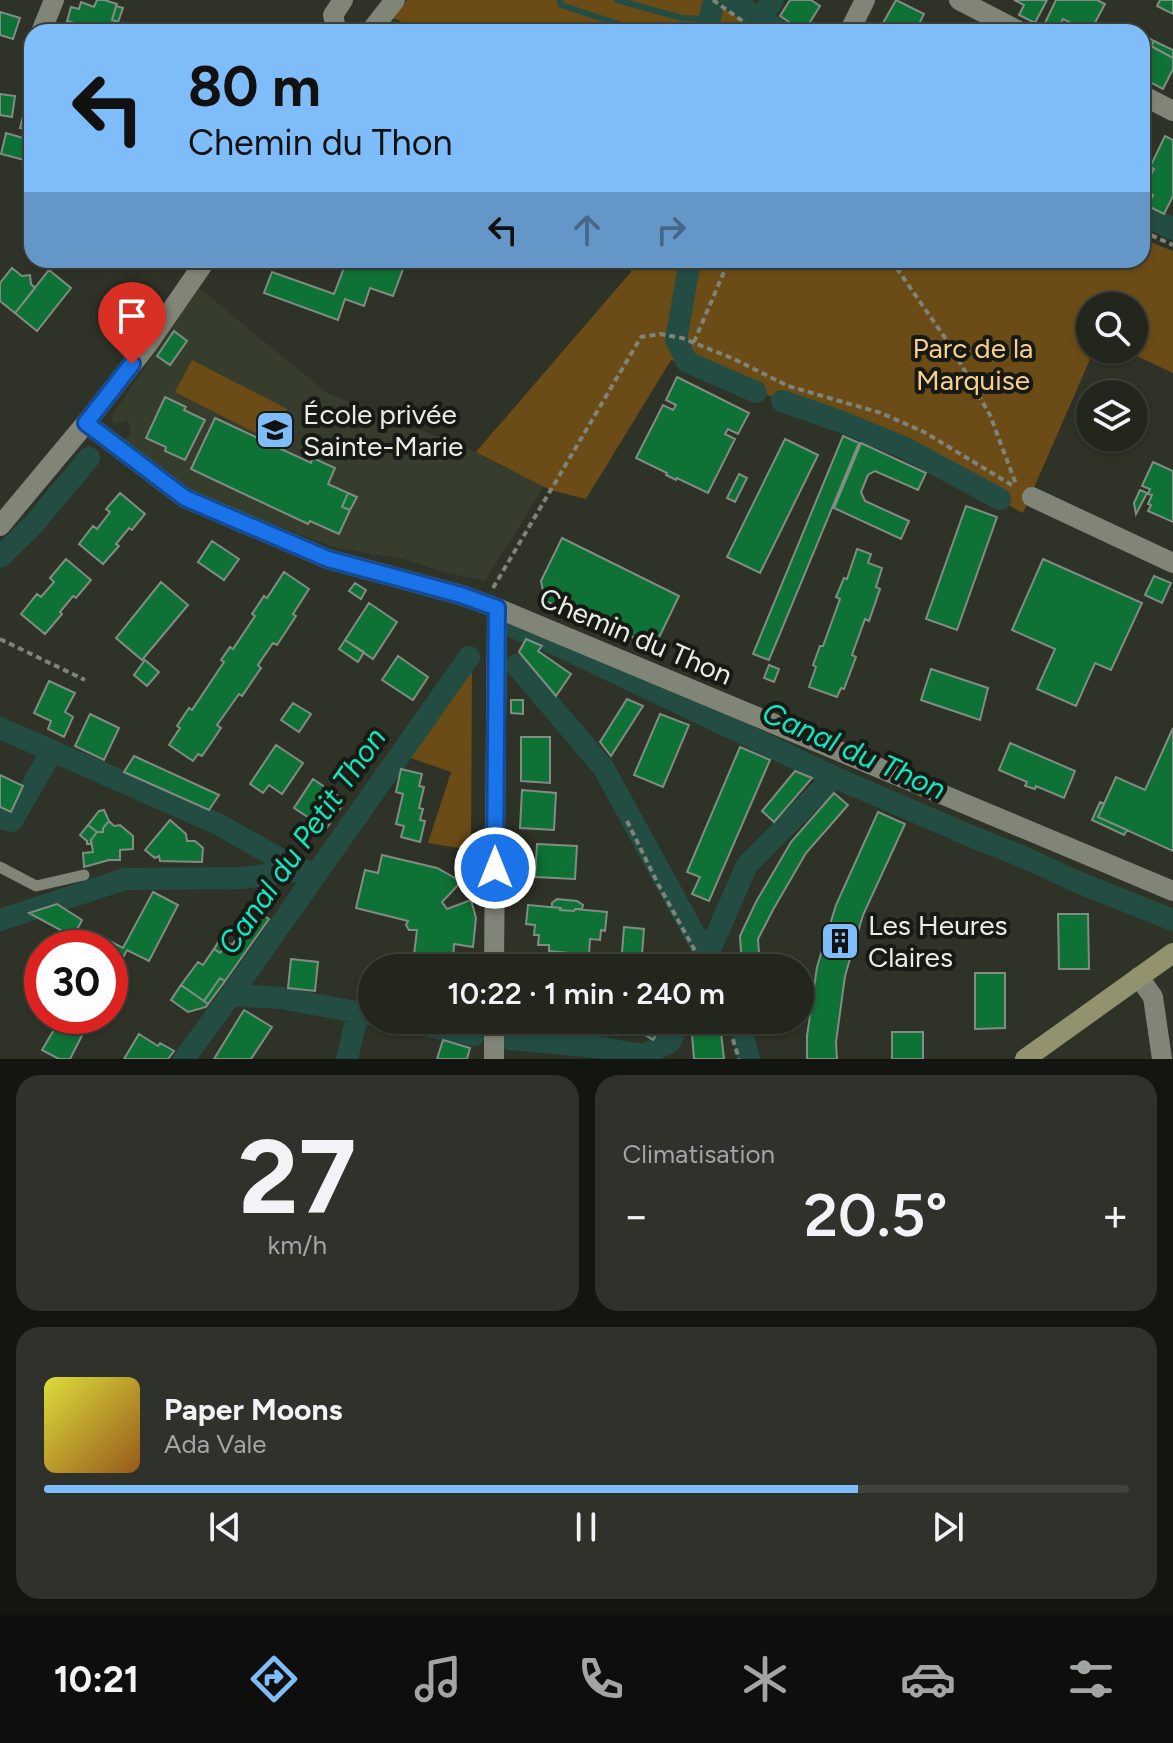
<!DOCTYPE html>
<html lang="fr">
<meta charset="utf-8">
<style>
:root{--surface:#22261d;--page:#2e322a;--text:#f1f3f6;--muted:#a2a5a4;--line:#3f433b;--accent:#7ebdf9}
body{margin:0;font-family:Figtree,sans-serif;background:var(--page);color:var(--text);height:100vh;display:flex;flex-direction:column;font-size:30px;white-space:nowrap}
*{box-sizing:border-box;margin:0}
p{font-size:26px;color:var(--muted)}
.icon{flex:none;width:44px;height:44px;fill:none;stroke:currentColor;stroke-width:2;stroke-linecap:round;stroke-linejoin:round}
.map{position:relative;height:1059px;overflow:hidden}
.sheet{display:flex;flex-direction:column;gap:16px;padding:16px;background:#131510;flex:1}
.sheet>*{flex:none}
.top-card{position:absolute;left:24px;top:24px;width:1126px;height:244px;border-radius:24px;box-shadow:0 2px 6px #0004,0 0 0 2px var(--line);background:#7ebdf9;color:#111;overflow:hidden}
.controls{position:absolute;left:1076px;top:292px;display:grid;gap:16px}
.controls a{display:grid;place-items:center;width:72px;height:72px;border-radius:50%;background:var(--surface);box-shadow:0 2px 6px #0004,0 0 0 2px var(--line);font-size:40px}
.speed{position:absolute;left:24px;top:930px;display:flex;gap:16px;font-size:40px;font-weight:700;text-align:center}
.speed>*{display:grid;place-content:center;width:104px;height:104px;border-radius:50%;background:var(--surface);box-shadow:0 2px 6px #0004,0 0 0 2px var(--line);line-height:1}
.speed .limit{border:12px solid #d22;background:#fff;color:#111}
.pin{position:absolute;display:grid;place-items:center;width:68px;height:68px;color:#fff;margin:-82px -34px;border-radius:50% 50% 50% 0;rotate:-45deg;box-shadow:0 0 8px #0007}
.pin .icon{rotate:45deg}
.me{position:absolute;width:88px;margin:-44px;rotate:0deg;stroke-linejoin:round;filter:drop-shadow(0 0 6px #0008)}
.turn{display:flex;align-items:center;gap:28px;height:168px;padding:0 32px;font-size:36px}
.turn .icon{width:104px;height:104px;stroke-width:2.5}
.turn b{display:block;font-size:56px;line-height:68px}
.lanes{display:flex;align-items:center;height:76px;padding:0 32px;background:#0003;justify-content:center;gap:40px;direction:ltr}
.lanes .off{opacity:.35}
.big{font-size:60px;font-weight:600;line-height:1.1}
.sheet .widget{flex:1;display:flex;flex-direction:column;justify-content:center;gap:12px;min-width:0;padding:0 28px;border-radius:24px;background:var(--page)}
.sheet .dial{align-items:center;gap:0}
.dial b{font-size:104px;line-height:1}
.song{display:flex;align-items:center;gap:24px}
.cover{width:96px;height:96px;border-radius:12px;background:linear-gradient(135deg,hsl(60 70% 55%),hsl(30 70% 35%))}
.played{height:8px;border-radius:4px;background:linear-gradient(90deg,var(--accent) 75%,var(--line) 75%)}
.keys{display:flex;justify-content:space-around;direction:ltr}
.heat{display:flex;justify-content:space-between;align-items:center;font-size:44px;direction:ltr}
.sheet .tiles{flex:1;display:grid;gap:16px;grid-template-columns:1fr 1fr}
.widget:last-child{grid-column:span 2}
.trip{position:absolute;left:358px;top:954px;width:456px;height:80px;border-radius:40px;background:var(--surface);box-shadow:0 2px 6px #0004,0 0 0 2px var(--line);font-weight:600;line-height:80px;text-align:center}
.dock{display:flex;height:128px;justify-content:space-around;align-items:center;background:#0e0f0c;color:var(--muted)}
.dock .icon{width:56px;height:56px}
.dock .selected{color:var(--accent)}
.dock b{font-size:36px;color:var(--text)}
.map>svg:first-child{display:block}
.built{fill:#363d2c}
.green{fill:#6b4c16}
.lines{fill:none;stroke-linecap:round;stroke-linejoin:round}
.stream{stroke:#234d42;stroke-width:6}
.canal{stroke:#234d42;stroke-width:22}
.building{fill:#0e7135;stroke:#818d83;stroke-width:2}
.path{stroke:#7f8379;stroke-width:4;stroke-dasharray:6 4;stroke-linecap:butt}
.lane{stroke:#808578;stroke-width:11}
.street{stroke:#808578;stroke-width:20}
.secondary{stroke:#92926f;stroke-width:20}
.route-casing{stroke:#114b97;stroke-width:20}
.route{stroke:#1a73e8;stroke-width:14}
.labels{text-anchor:middle;stroke-width:8;stroke-linejoin:round;paint-order:stroke}
.park-label{font-size:28px;fill:#f9cf8f;stroke:#171914}
.poi-label{font-size:28px;fill:#e9ede5;stroke:#171914;text-anchor:start}
.street-label{font-size:28px;fill:#e9ede5;stroke:#171914}
.water-label{font-size:30px;font-style:italic;fill:#0ee9c2;stroke:#171914}
</style>
<div class="map">
<svg width="1173" height="1059" viewBox="0 0 1173 1059">
<rect width="100%" height="100%" fill="#2e3227"/>
<!-- built -->
<path class="built" d="M199,288L327,393L476,452L544,487L485,581L452,574L403,559L336,548L213,501L190,489L123,439L131,436L128,420L113,424L112,420L113,414Z"/>
<!-- green -->
<path class="green" d="M407,0H745L800,32H425L393,18Z
M1142,211L1148,214L1143,239L1173,251V373L1124,350H1134V306H1090V350H1094L1023,513L905,448L842,422L671,360L586,499L550,490L476,452L631,272L630,260H1142Z
M192,360L287,409L271,441L175,392Z
M472,663L471,850L428,843L451,772L405,756Z"/>
<g class="lines">
<!-- stream -->
<path class="stream" d="M560,0L561,5L643,32
M617,0L682,18L710,19"/>
<!-- canal -->
<path class="canal" d="M731,0L781,32
M760,18L773,0
M707,32L713,4
M1142,214L1173,229
M690,260L676,340L687,362L756,392
M782,401L842,422L905,448L1000,499
M0,557L32,526L89,458
M515,628L555,644L834,777L973,837L1021,856L1080,883L1173,920
M516,665L603,767L713,968
M0,728L218,824L301,871
M0,818L12,821L52,751
M0,920L125,879L241,878L304,870
M704,963L747,865L834,777
M231,995L281,998L372,1015
M398,1020L474,1035
M739,1020L749,1059
M510,1039L597,1047L644,1055L670,1042L680,1020
M184,1059L231,995L469,657
M347,1059L358,1012"/>
</g>
<!-- building -->
<path class="building" d="M97,0H104L117,4L112,20L116,21L113,32H83L82,25L67,21L71,7L79,9L81,2L94,7Z
M790,0H811L820,6L810,22L814,24L809,32H804L780,16Z
M896,0L924,14L915,32H878Z
M1014,0H1047L1035,23L1019,15L1024,5Z
M1056,0H1097L1105,4L1090,32L1063,19L1056,32H1053L1043,27Z
M1160,0H1173V14L1157,6Z
M116,6L123,8L118,22L112,20Z
M0,12L20,18L13,39L0,35Z
M1142,34L1154,41L1151,46L1173,58V69L1163,89L1142,78Z
M1154,41L1173,50V58L1151,46Z
M0,94L15,96L12,117L0,115Z
M26,105L32,106V162L1,154L6,133L23,138L25,129L20,128Z
M1165,136L1173,140V196L1164,214L1148,206L1153,195L1143,190L1154,169L1150,167Z
M347,260L406,261L393,296L370,288L364,306L345,299L338,320L264,293L272,272L334,294Z
M12,268L22,276L30,275L31,284L35,288L15,313L0,301V283Z
M49,270L71,288L37,331L15,313Z
M174,331L187,341L170,365L157,356Z
M677,377L749,413L738,434L728,429L725,434L735,439L708,493L677,478L676,480L666,475L667,473L636,458L663,405L673,410L676,405L666,400Z
M165,397L186,407L184,410L205,420L185,460L165,451L166,447L146,438Z
M215,418L311,463L313,458L335,468L328,484L348,493L342,507L350,510L339,534L310,521L308,524L191,469Z
M843,436L859,443L769,660L753,654Z
M785,439L818,455L760,573L727,557Z
M861,443L926,473L918,490L875,471L868,475L861,492L865,501L909,521L901,539L834,508Z
M1153,462L1173,471V522L1148,511L1151,505L1148,504L1152,495L1148,494L1150,489L1142,486Z
M739,474L747,478L735,502L727,498Z
M1140,490L1147,493L1136,514L1134,503Z
M120,493L145,514L132,530L129,528L116,544L119,546L103,564L79,544L93,526L97,529L110,512L106,509Z
M348,493L357,497L350,510L342,507Z
M966,506L997,517L957,630L926,619Z
M562,538L679,596L655,646L630,636L629,638L618,634L619,631L570,611L569,615L559,610L560,607L545,601L541,581Z
M212,541L239,559L224,580L198,562Z
M857,549L871,554L868,563L882,568L876,587L880,589L869,621L865,619L852,655L856,657L844,689L841,688L837,697L809,687L816,667L813,665L820,646H823L840,599L836,597L844,578L847,579Z
M66,559L91,580L76,598L73,596L60,612L62,614L45,634L21,614L37,594L41,597L54,582L50,578Z
M1043,559L1142,603L1111,670L1095,663L1076,706L1037,689L1055,649L1012,630Z
M284,572L309,589L293,614L296,616L277,645L273,643L258,665L261,668L242,696L239,694L217,725L221,728L202,756L198,754L193,761L169,745L180,728L177,726L189,708L192,710L224,662L221,660L230,647L233,649L255,616L252,614L264,596L267,598Z
M1154,576L1171,583L1162,603L1145,595Z
M161,582L188,605L142,660L116,638Z
M355,583L366,590L361,599L349,591Z
M369,603L397,622L373,659L345,640Z
M526,639L542,646L538,651L571,674L556,696L519,652Z
M345,640L364,652L358,662L339,649Z
M398,656L428,677L413,700L382,680Z
M145,660L159,672L147,686L134,675Z
M769,665L779,669L774,682L764,678Z
M931,669L988,688L980,720L921,700Z
M49,681L75,693L65,712L73,717L64,737L48,729L51,721L34,713Z
M627,699L643,706L611,756L600,742Z
M511,700H523V714L511,713Z
M293,703L311,714L299,732L281,720Z
M90,714L119,728L104,760L75,746Z
M660,714L689,725L663,787L634,775Z
M1173,728V851L1098,817L1116,777L1145,790Z
M521,737H550V783L521,781Z
M1010,743L1075,771L1064,798L1036,786L1035,789L1025,786L1027,782L999,770Z
M276,745L303,763L282,794L269,785L263,793L250,784Z
M740,747L770,760L709,901L692,894L700,877L687,872Z
M134,756L219,795L209,810L124,772Z
M401,769L422,774L419,786L424,787L419,808L423,809L420,820L425,821L420,842L401,837L404,826L396,824L403,794L396,792Z
M795,771L812,778L774,822L762,811Z
M0,775L23,786L11,812L0,807Z
M313,779L332,792L329,797L342,806L326,829L294,808Z
M522,790L556,793L554,830L520,828Z
M332,792L345,801L342,806L329,797Z
M834,793L848,805L806,853L774,908L758,939L760,968H742L740,936L756,902L791,842Z
M1100,802L1104,804L1098,817L1127,830L1124,835L1092,820Z
M104,810L109,821L103,828V832H97L88,825L99,811Z
M878,812L905,824L863,915L845,976L836,1042L837,1059H807V1036L817,967L836,905Z
M170,820L186,834L187,841H195L203,848L202,862L160,861L159,856L155,858L145,850Z
M109,821L114,826L120,825L133,836V849L120,850V860H109L84,867L83,853L93,852L91,840L97,832H103V828Z
M88,825L97,832L91,840V844H87V841L80,835Z
M537,844L577,846L575,879L535,877Z
M382,855L437,868L455,878L460,883L442,902L447,909L471,900L476,918L473,947L454,944L453,961L414,955L417,930H409L406,925L408,921L356,908L365,870L378,873Z
M153,892L178,905L149,961L127,950L110,982V948H96L102,937L123,948Z
M557,899L577,901L583,905L582,909H575L574,911L560,910L561,908L552,907V903Z
M57,904L82,920L73,937L29,913Z
M528,905L561,908L560,910L574,911L575,909L607,912L605,931L601,930L600,940L590,939L589,955L549,951V945H538L539,935H534L535,925L526,924Z
M257,911L269,919L225,981L220,978L204,1001L181,985L198,962L203,965L214,949L220,953L228,943L232,945Z
M1058,914H1088L1089,969H1059Z
M624,927L644,929L641,967L621,966Z
M221,938L228,943L220,953L214,949Z
M291,959L318,962L315,991L288,988Z
M975,973H1005V1028L975,1029Z
M220,978L225,981L208,1004L204,1001Z
M181,985L204,1001L208,1004L206,1007L188,1012L171,1000Z
M244,1010L272,1027L251,1059H214Z
M62,1016H92L70,1059H59L42,1050Z
M444,1020H473L472,1027Z
M518,1020H547L546,1030L517,1028Z
M600,1020H644L650,1024L653,1020L666,1021L653,1040L634,1028L619,1027V1023Z
M721,1032L724,1059H694L692,1035Z
M892,1032H923V1059H892Z
M139,1034L158,1046L160,1043L174,1051L168,1059H124Z
M443,1040L470,1048L467,1059H437Z"/>
<g class="lines">
<!-- path -->
<path class="path" d="M713,0L758,32
M1142,231L1173,245
M891,260L950,345L990,415L1016,484
M694,342L729,260
M493,588L641,337L660,334L682,338L734,359L788,386L881,413L924,432L1015,487
M0,639L85,680
M627,821L658,884L693,947L703,968
M727,1020L739,1059"/>
<!-- lane -->
<path class="lane" d="M0,867L36,886L84,875"/>
<!-- street -->
<path class="street" d="M959,0L1021,32
M41,32L54,0
M337,32L333,15L343,0
M370,32L395,0
M849,32L865,0
M1142,95L1173,111
M86,423L185,498L328,559L461,595L497,608L1173,891
M1032,497L1173,563
M0,526L86,423L148,344L206,260
M494,968L497,608
M1139,977L1153,997L1162,1059
M494,1059V1020"/>
<!-- secondary -->
<path class="secondary" d="M1025,1059L1173,953"/>
</g>
<g class="lines">
<!-- route casing -->
<g class="route-casing">
<path id="route" d="M132,364L86,423L185,498L328,559L461,595L497,608L495,868"/>
</g>
<!-- route -->
<use href="#route" class="route"/>
</g>
<!-- icons -->
<defs>
<g id="school-square" transform="scale(2)"><rect x="-9" y="-9" width="18" height="18" rx="4" fill="#7ebdf9" stroke="#171914"/><path d="M0-5L7-2L0 1L-7-2ZM-4 1L0 2.5L4 1V4Q0 6-4 4Z" fill="#111"/></g>
<g id="building-square" transform="scale(2)"><rect x="-9" y="-9" width="18" height="18" rx="4" fill="#7ebdf9" stroke="#171914"/><path d="M-4-6H4V6H1V3H-1V6H-4ZM-2.5-4.3h1.7v1.8h-1.7ZM.8-4.3h1.7v1.8H.8ZM-2.5-1h1.7V.8h-1.7ZM.8-1h1.7V.8H.8Z" fill="#111"/></g>
</defs>
<g fill-rule="evenodd">
<use href="#school-square" x="275" y="430"/>
<use href="#building-square" x="840" y="941"/>
</g>
<g class="labels">
<!-- park labels -->
<g class="park-label">
<text x="973" y="358">Parc de la<tspan x="973" dy="32">Marquise</tspan></text>
</g>
<!-- poi labels -->
<g class="poi-label">
<text x="303" y="424">École privée<tspan x="303" dy="32">Sainte-Marie</tspan></text>
<text x="868" y="935">Les Heures<tspan x="868" dy="32">Claires</tspan></text>
</g>
<!-- street labels -->
<g class="street-label">
<text transform="translate(636 636) rotate(23)" y="10">Chemin du Thon</text>
</g>
<!-- water labels -->
<g class="water-label">
<text transform="translate(854 751) rotate(24)" y="10">Canal du Thon</text>
<text transform="translate(302 841) rotate(-55)" y="10">Canal du Petit Thon</text>
</g>
</g>
</svg>
<div class="controls">
<a><svg class="icon" aria-label="search" viewBox="0 0 24 24"><circle cx="10" cy="10" r="6"/><path d="M15 15l6 6"/></svg></a>
<a><svg class="icon" aria-label="layers" viewBox="0 0 24 24"><path d="M12 4l9 5-9 5-9-5zM3 14l9 5 9-5"/></svg></a>
</div>
<div class="speed"><div class="limit">30</div></div>
<div class="pin" style="left:132px;top:364px;background:#d93025"><svg class="icon" aria-label="arrive" viewBox="0 0 24 24"><path d="M6 21V4h12l-3 4 3 4H6"/></svg></div>
<svg class="me" style="left:495px;top:868px" viewBox="-20 -20 40 40"><circle r="17" fill="#1a73e8" stroke="#fff" stroke-width="3"/><path d="M0-11L8 9 0 5-8 9z" fill="#fff"/></svg>
<div class="trip">10:22 · 1 min · 240 m</div>
<div class="top-card">
<div class="turn"><svg class="icon" aria-label="left" viewBox="0 0 24 24"><path d="M17 20v-9H6M10 6l-5 5 5 5"/></svg><div><b>80 m</b>Chemin du Thon</div></div>
<div class="lanes"><svg class="icon" aria-label="left" viewBox="0 0 24 24"><path d="M17 20v-9H6M10 6l-5 5 5 5"/></svg><svg class="icon off" aria-label="ahead" viewBox="0 0 24 24"><path d="M12 20V5M6 11l6-6 6 6"/></svg><svg class="icon off" aria-label="right" viewBox="0 0 24 24"><path d="M7 20v-9h11M14 6l5 5-5 5"/></svg></div>
</div>
</div>
<section class="sheet">
<div class="tiles">
<div class="widget dial"><b>27</b><p>km/h</p></div>
<div class="widget"><p>Climatisation</p>
<div class="heat"><a>−</a><b class="big">20.5°</b><a>+</a></div>
</div>
<div class="widget">
<div class="song"><i class="cover"></i><div><b>Paper Moons</b><p>Ada Vale</p></div></div>
<div class="played"></div>
<div class="keys"><svg class="icon" aria-label="previous" viewBox="0 0 24 24"><path d="M18 5L8 12l10 7zM5 5v14"/></svg><svg class="icon" aria-label="pause" viewBox="0 0 24 24"><path d="M8 5v14M16 5v14"/></svg><svg class="icon" aria-label="next" viewBox="0 0 24 24"><path d="M6 5l10 7-10 7zM19 5v14"/></svg></div>
</div>
</div>
</section>
<nav class="dock">
<b>10:21</b>
<svg class="icon selected" aria-label="directions" viewBox="0 0 24 24"><path d="M12 3l9 9-9 9-9-9zM9 14v-3h6M13 9l2 2-2 2"/></svg>
<svg class="icon" aria-label="music" viewBox="0 0 24 24"><path d="M9 18V5l10-2v13"/><circle cx="6" cy="18" r="3"/><circle cx="16" cy="16" r="3"/></svg>
<svg class="icon" aria-label="phone" viewBox="0 0 24 24"><path d="M5 4h4l2 5-3 2q2 4 5 5l2-3 5 2v4C11 20 4 13 5 4z"/></svg>
<svg class="icon" aria-label="climate" viewBox="0 0 24 24"><path d="M12 3v18M4 7l16 10M4 17L20 7"/></svg>
<svg class="icon" aria-label="car" viewBox="0 0 24 24"><path d="M5 17H2v-5l4-1 3-4h7l3 4 3 1v5h-3M9 17h6M6 11h13"/><circle cx="7" cy="17" r="2"/><circle cx="17" cy="17" r="2"/></svg>
<svg class="icon" aria-label="filters" viewBox="0 0 24 24"><path d="M4 7h16M4 17h16"/><circle cx="9" cy="7" r="2"/><circle cx="15" cy="17" r="2"/></svg>
</nav>
